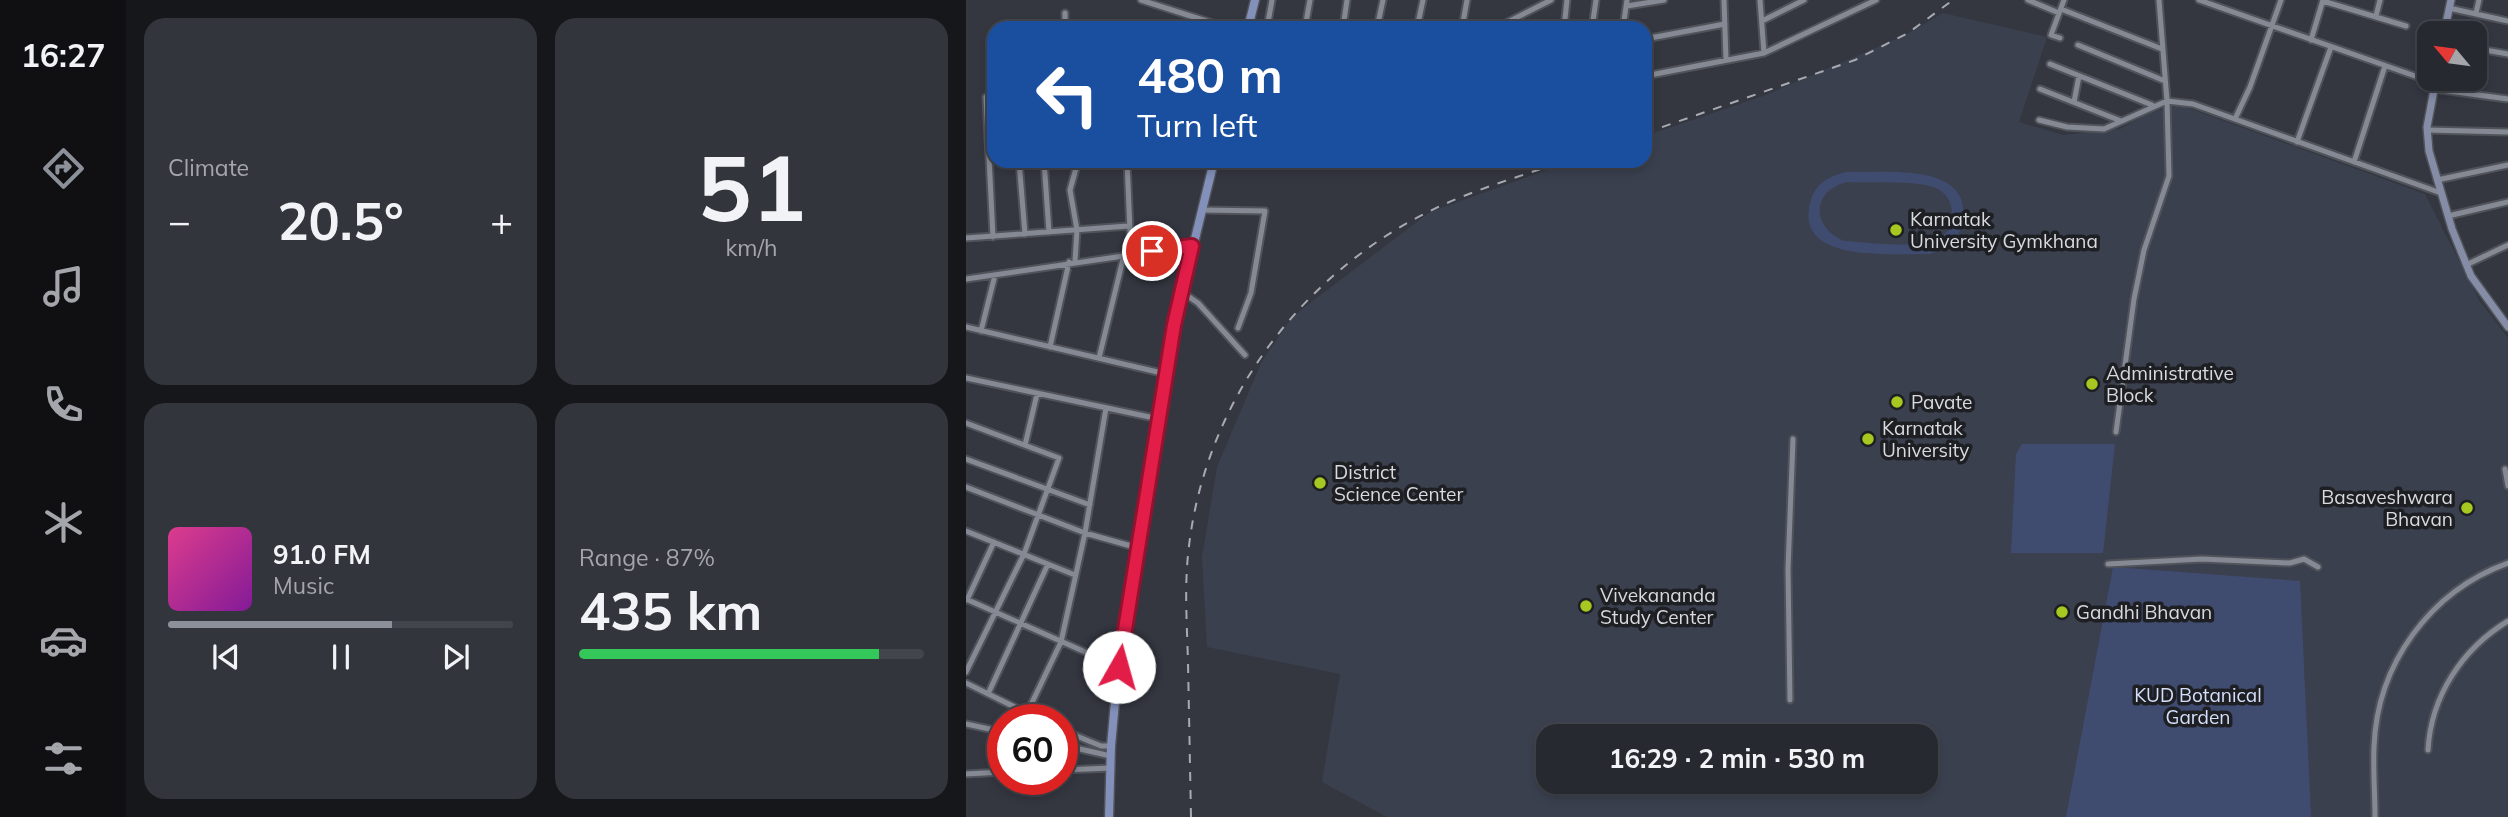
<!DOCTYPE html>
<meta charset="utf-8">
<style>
:root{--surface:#272930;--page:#33353c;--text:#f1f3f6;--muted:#a4a6ab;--line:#43454c;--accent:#8c9099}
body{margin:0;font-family:Mulish,sans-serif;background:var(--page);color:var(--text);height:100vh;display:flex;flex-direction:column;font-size:26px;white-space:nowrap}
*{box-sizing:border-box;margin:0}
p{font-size:23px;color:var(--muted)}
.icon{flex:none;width:38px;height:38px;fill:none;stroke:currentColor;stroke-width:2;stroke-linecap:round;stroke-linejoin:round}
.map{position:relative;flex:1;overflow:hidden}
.details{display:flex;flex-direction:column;gap:18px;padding:18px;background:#15171a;width:840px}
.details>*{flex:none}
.hud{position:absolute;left:21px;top:21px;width:665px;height:147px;border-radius:21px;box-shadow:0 4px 10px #0003,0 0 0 2px var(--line);background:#1a4fa0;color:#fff;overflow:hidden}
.needle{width:46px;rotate:299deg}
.fabs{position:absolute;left:1451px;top:21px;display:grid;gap:14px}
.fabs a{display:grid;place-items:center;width:70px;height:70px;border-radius:14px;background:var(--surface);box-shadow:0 4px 10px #0003,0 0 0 2px var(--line);font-size:35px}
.speed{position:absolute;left:21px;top:704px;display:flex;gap:14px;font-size:35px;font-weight:700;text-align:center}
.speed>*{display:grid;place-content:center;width:91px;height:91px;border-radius:50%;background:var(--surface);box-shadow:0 4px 10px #0003,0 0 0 2px var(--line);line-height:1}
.speed .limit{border:10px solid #d22;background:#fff;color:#111}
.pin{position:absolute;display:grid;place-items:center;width:60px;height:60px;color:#fff;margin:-30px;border:4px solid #fff;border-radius:50%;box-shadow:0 2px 7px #0007}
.me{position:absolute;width:77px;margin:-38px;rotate:7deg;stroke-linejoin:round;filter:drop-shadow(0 0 5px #0008)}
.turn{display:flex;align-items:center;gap:24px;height:147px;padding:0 35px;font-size:32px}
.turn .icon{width:91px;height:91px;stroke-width:2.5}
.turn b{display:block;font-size:49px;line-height:60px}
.big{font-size:52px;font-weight:700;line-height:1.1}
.details .card{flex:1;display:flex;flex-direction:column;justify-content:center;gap:10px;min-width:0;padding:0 24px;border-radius:21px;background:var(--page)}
.details .dial{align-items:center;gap:0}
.dial b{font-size:91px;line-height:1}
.song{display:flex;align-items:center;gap:21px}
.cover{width:84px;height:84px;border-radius:10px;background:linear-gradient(135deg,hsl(330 70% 55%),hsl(290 70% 35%))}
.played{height:7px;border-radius:4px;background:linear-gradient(90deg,var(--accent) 65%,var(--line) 65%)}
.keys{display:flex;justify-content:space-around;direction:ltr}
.heat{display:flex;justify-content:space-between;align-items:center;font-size:38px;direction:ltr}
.charge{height:10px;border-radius:5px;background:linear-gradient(90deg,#34c759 87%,var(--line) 0)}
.details .tiles{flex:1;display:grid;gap:18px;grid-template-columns:repeat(2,1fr)}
.trip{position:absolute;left:570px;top:724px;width:402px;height:70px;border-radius:21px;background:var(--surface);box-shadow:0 4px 10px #0003,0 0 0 2px var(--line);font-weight:700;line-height:70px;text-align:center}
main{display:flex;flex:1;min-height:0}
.dock{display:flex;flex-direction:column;width:126px;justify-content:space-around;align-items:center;background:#101013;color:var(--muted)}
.dock .icon{width:49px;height:49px}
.dock .on{color:var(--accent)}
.dock b{font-size:32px;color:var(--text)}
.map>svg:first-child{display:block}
.built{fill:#3b404f;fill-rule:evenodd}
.green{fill:#404b70;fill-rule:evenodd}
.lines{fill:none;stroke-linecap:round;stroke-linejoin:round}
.street-casing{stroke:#51535b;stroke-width:9}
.secondary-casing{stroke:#51535b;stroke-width:10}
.primary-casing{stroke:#51535b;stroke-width:11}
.street{stroke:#858993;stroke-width:5}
.secondary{stroke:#848ca6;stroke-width:7}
.primary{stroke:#8390ba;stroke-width:8}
.rail{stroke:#a8aab1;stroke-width:2;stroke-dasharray:9 9;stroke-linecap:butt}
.route-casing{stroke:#92132f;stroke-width:18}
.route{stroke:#e11d48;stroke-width:12}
.poi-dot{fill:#a7c820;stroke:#1d1f23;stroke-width:2.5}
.labels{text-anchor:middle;stroke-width:7;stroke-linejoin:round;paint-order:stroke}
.poi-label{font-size:19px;fill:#d8dae0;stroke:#1d1f23;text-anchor:start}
.park-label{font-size:19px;fill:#d5dffc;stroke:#1d1f23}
</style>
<main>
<nav class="dock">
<b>16:27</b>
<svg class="icon on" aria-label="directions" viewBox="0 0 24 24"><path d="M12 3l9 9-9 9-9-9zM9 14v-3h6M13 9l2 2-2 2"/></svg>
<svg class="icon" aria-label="music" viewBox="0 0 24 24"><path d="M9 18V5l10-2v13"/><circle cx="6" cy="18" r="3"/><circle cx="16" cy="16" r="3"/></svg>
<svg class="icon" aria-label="phone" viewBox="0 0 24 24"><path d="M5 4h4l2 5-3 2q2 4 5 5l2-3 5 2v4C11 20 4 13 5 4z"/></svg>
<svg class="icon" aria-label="climate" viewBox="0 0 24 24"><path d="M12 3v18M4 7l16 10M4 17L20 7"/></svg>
<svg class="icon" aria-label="car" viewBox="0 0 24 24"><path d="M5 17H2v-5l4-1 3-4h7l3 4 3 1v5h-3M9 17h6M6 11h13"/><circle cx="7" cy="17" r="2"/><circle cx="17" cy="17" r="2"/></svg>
<svg class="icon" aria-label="filters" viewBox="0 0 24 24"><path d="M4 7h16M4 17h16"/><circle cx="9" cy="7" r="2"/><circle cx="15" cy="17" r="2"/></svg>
</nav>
<section class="details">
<div class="tiles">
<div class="card"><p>Climate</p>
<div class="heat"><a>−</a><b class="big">20.5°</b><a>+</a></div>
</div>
<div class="card dial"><b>51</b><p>km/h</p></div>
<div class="card">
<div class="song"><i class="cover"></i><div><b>91.0 FM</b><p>Music</p></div></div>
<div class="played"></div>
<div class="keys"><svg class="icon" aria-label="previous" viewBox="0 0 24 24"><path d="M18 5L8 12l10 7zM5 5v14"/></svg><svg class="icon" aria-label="pause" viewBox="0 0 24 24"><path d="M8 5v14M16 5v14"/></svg><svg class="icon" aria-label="next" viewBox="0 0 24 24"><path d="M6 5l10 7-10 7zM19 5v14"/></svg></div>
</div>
<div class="card"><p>Range · 87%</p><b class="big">435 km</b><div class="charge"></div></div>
</div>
</section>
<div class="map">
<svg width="1542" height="817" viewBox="0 0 1542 817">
<rect width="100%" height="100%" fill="#343740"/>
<!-- built -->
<path class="built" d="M977,13L1081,37L1053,122L1097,135L1154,129L1182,113L1214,105L1459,194L1513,300L1542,338V817H421L356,782L374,674L241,647L236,557L251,467L296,361L327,316L464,212L606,161H679V136L800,95L937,36ZM583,737H961V782H583Z"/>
<!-- green -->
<path class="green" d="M880,172C918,173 1006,161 997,221C994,239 980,249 964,254C928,253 825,265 845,200C850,183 864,176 880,172ZM881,182C902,183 949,180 967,187C978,190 985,200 986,211C993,258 906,242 878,241C845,227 845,191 881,182Z
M1056,444H1149L1137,553H1045L1050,454Z
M1147,567L1334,581L1345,817H1100Z"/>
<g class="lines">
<!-- street casing -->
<g class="street-casing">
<path id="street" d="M175,0L262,28
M758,0L760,60
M794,0L798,53
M1062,0L1093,13
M1193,0L1201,101L1227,104L1475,193
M1233,0L1469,83
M1357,1L1440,26
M661,6L698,0
M1483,8L1542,21
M1095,9L1196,49
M99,13V28
M1510,13L1513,0
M1410,16L1414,0
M796,21L838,0
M301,28L306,0
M339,28L344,0
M377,28L381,0
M411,28L417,0
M451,28L457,0
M496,28L501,0
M530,28L585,0
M598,28L601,0
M626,28L630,0
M657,28L661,0
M1094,38L1085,35L1098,0
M679,39L759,24
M1345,40L1357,0
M1112,45L1199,81
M1508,48L1542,54
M1084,64L1186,105
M679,76L798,53L910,0
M1074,89L1155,121
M1468,89L1542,99
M20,97L27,237
M1108,102L1113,76
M1269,119L1284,87L1315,0
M1073,120L1101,127L1138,129L1201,101L1203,176L1178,250L1168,299L1150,432
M1461,130L1542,132
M1331,142L1365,47
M53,161L59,234
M78,161L83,232
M161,161L165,254
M248,162L260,161
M1388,162L1419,66
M1471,180L1542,165
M236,210L299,211L285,293L272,328
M1482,216L1542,202
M0,238L162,226
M109,261L111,230L104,190L112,161
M1500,265L1542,245
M0,279L226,246
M216,292L232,303L279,355
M0,327L200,374
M15,331L29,275
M84,347L103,262
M133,358L158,255
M0,378L193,419
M0,423L93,458L58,554L0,672
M59,445L71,394
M0,459L124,505
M1539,469L1542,486
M0,487L119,533L172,548
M0,531L109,575
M1142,564L1236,559L1324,563L1338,559L1352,567
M0,599L153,667
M1,600L28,542
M0,683L73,719
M22,694L82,564
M824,700L822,569L827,439
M61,713L95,642L119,533L140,408
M0,724L37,732
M96,730L135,746H145
M96,745L145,756
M1462,750C1465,696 1496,649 1542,621
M96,770L145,768
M0,774L37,772
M1409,817C1409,794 1407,770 1408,747C1411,664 1464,591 1542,563"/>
</g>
<!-- secondary casing -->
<g class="secondary-casing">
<path id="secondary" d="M1478,33L1485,0
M1470,79L1461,127L1463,151L1486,229L1505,276L1542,327"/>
</g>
<!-- primary casing -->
<g class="primary-casing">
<path id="primary" d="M282,28L289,0
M143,817L145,746L154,647L208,325L248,161"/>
</g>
<!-- street -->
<use href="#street" class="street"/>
<!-- secondary -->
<use href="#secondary" class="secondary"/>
<!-- primary -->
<use href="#primary" class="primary"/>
<!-- rail -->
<path class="rail" d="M679,133L889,60L942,33L987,0
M225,817C224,766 223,714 222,663C221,624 218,585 223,546C240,402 334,275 464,211C506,190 553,177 598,161"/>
</g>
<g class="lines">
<!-- route casing -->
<g class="route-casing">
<path id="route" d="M153,667L208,325L226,246L186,251"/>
</g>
<!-- route -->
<use href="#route" class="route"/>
</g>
<!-- markers -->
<g class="poi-dot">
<circle cx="930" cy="230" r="7"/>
<circle cx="1126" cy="384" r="7"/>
<circle cx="931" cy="402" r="7"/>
<circle cx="902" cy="439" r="7"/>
<circle cx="354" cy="483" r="7"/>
<circle cx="1501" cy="508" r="7"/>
<circle cx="620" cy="606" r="7"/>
<circle cx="1096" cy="612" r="7"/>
</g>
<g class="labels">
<!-- poi labels -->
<g class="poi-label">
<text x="944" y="226">Karnatak<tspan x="944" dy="22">University Gymkhana</tspan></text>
<text x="1140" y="380">Administrative<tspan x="1140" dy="22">Block</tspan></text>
<text x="945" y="409">Pavate</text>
<text x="916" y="435">Karnatak<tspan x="916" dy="22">University</tspan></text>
<text x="368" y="479">District<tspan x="368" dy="22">Science Center</tspan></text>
<text x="1487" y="504" text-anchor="end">Basaveshwara<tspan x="1487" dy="22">Bhavan</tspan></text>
<text x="634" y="602">Vivekananda<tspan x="634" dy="22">Study Center</tspan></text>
<text x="1110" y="619">Gandhi Bhavan</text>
</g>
<!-- park labels -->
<g class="park-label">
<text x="1232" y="702">KUD Botanical<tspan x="1232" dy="22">Garden</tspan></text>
</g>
</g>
</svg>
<div class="fabs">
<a><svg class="needle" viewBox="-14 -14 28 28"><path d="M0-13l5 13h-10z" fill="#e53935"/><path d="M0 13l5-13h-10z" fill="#a4a6ab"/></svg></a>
</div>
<div class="speed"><div class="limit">60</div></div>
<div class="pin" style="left:186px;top:251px;background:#d93025"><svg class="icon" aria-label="arrive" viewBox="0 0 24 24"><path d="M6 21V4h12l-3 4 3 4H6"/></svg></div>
<svg class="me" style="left:153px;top:667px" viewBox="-20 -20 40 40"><circle r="19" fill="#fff"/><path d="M0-13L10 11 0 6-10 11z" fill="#e11d48"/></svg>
<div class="trip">16:29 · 2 min · 530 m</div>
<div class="hud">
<div class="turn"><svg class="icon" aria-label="left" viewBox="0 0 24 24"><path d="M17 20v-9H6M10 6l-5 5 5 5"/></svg><div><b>480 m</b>Turn left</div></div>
</div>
</div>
</main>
